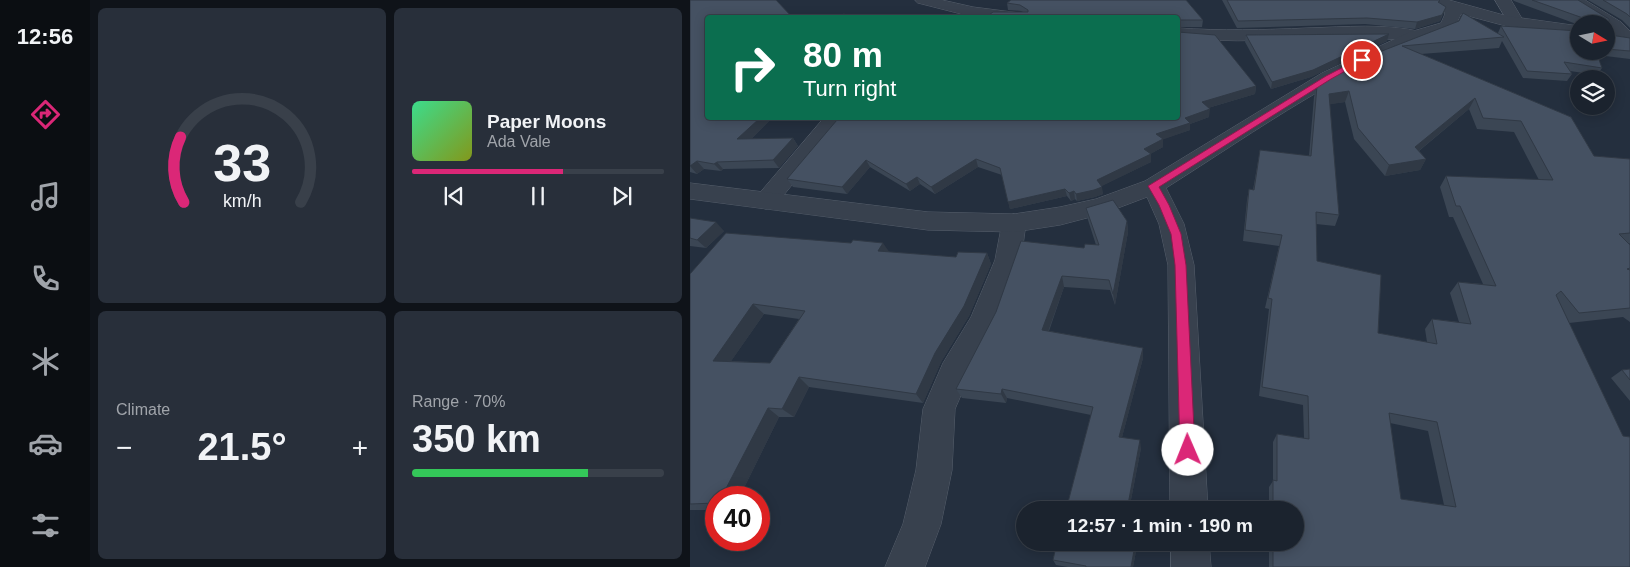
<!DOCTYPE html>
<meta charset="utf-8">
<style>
:root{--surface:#1b232e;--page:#282f3a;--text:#f1f3f6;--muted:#a0a4aa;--line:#39404a;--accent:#db2777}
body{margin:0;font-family:Arial,sans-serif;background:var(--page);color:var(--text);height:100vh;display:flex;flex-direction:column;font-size:19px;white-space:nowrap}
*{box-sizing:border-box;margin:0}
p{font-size:16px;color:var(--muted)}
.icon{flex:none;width:28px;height:28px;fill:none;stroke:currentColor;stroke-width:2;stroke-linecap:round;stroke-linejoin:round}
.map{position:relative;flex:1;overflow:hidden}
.details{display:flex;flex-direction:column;gap:8px;padding:8px;background:#0f1319;width:600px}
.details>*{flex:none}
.banner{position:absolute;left:15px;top:15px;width:475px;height:105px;border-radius:5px;box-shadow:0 2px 12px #0003,0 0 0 1px var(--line);background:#0b6e4f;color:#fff;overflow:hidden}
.needle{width:32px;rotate:100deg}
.buttons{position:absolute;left:880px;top:15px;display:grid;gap:10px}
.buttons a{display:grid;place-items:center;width:45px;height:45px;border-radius:50%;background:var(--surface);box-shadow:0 2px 12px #0003,0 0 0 1px var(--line);font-size:25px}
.speed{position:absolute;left:15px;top:486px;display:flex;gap:10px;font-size:25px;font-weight:700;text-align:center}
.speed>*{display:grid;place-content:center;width:65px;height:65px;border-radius:50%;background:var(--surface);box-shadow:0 2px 12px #0003,0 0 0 1px var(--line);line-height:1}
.speed .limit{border:8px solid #d22;background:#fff;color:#111}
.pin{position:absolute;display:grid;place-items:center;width:42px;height:42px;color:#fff;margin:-21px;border:2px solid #fff;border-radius:50%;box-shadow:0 1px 5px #0007}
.me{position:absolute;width:55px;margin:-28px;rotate:359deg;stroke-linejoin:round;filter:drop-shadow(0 0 4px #0008)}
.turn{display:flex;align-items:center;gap:18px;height:105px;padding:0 15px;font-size:22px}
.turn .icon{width:65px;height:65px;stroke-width:2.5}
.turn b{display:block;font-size:35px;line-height:42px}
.big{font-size:38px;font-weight:800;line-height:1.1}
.details .tile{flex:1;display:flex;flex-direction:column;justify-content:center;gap:8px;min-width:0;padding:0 18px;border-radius:8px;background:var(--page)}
.details .dial{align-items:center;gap:0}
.dial svg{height:130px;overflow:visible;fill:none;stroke:var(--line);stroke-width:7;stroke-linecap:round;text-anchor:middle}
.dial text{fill:var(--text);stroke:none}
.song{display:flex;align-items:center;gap:15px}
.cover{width:60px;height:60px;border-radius:8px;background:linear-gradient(135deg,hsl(150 70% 55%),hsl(70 70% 35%))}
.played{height:5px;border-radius:2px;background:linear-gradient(90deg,var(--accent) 60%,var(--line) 60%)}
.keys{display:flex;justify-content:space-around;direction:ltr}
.heat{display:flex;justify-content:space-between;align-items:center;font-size:28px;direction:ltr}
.charge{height:8px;border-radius:4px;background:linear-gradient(90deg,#34c759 70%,var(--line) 0)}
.details .tiles{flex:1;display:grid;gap:8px;grid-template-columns:repeat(2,1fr)}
.trip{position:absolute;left:326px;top:501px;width:288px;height:50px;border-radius:25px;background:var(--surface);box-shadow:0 2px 12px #0003,0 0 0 1px var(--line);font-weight:800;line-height:50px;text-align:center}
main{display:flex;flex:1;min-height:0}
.tab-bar{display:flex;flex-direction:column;width:90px;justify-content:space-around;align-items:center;background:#0b0e12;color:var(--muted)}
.tab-bar .icon{width:35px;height:35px}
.tab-bar .on{color:var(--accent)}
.tab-bar b{font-size:22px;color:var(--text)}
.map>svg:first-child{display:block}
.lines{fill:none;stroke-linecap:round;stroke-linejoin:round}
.minor-casing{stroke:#565f6c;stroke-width:1}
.tertiary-casing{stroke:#565f6c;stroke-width:1}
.minor{fill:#38414e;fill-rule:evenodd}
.tertiary{fill:#38414e;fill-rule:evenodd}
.wall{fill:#3b4654;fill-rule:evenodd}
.shaded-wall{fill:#303945}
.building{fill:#455162;stroke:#303945;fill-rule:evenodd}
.route{fill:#db2777;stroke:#8e194d}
</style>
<main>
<nav class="tab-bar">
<b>12:56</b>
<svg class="icon on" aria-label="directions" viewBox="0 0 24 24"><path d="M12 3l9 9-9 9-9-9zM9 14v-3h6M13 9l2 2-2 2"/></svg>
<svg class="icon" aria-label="music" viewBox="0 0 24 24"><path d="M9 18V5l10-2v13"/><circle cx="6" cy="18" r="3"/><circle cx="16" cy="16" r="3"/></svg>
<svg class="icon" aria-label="phone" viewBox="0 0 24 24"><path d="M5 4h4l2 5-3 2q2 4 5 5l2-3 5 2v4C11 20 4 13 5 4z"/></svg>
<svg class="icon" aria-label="climate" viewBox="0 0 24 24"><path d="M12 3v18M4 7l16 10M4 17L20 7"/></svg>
<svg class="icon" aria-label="car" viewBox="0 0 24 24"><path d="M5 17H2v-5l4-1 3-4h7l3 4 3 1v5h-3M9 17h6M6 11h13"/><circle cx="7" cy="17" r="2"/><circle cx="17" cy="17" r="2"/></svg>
<svg class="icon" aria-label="filters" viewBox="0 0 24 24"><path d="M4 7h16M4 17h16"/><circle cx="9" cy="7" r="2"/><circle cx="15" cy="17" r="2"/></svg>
</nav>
<section class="details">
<div class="tiles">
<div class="tile dial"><svg viewBox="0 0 100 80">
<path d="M14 69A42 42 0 1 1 86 69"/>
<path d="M14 69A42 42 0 0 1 12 29" stroke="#db2777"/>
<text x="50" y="56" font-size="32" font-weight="700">33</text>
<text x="50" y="72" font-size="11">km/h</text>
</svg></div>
<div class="tile">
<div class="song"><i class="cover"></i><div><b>Paper Moons</b><p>Ada Vale</p></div></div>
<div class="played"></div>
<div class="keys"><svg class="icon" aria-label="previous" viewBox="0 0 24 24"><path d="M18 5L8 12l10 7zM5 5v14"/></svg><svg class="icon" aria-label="pause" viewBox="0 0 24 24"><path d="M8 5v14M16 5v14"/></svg><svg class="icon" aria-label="next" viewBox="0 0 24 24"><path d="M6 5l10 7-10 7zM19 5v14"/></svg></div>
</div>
<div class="tile"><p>Climate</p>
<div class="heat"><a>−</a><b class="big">21.5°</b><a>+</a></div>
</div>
<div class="tile"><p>Range · 70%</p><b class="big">350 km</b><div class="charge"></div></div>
</div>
</section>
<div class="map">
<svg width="940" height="567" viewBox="0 0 940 567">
<rect width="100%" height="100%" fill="#242f3e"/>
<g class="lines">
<!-- minor casing -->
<g class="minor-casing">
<path id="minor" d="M225,0H252L283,7L330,13L338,18L283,17L228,3Z
M805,0H821L834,22L832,25H820Z
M876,0H895L931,22L940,31V44L933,43L916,27V24H912Z
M488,28C531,31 574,30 618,28C655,27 696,23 732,32L734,36L732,40L726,41C646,33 567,46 488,38Z
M134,118H154L150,126L84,207L76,209L68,207L64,201L68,195Z
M324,214L333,217L336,223L331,260L309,322L278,379L265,409L262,470L251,524L235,567H195L213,524L226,470L233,409L253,363L281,317L305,260L312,223L315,217Z"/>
</g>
<!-- tertiary casing -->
<g class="tertiary-casing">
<path id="tertiary" d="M740,0H759L817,16L889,26V36L816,26L771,14L764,29C659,63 568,130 476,188L494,224L504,265L518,510H480L478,265L469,224L457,197L412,214L370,225L324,232L238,230L0,199V183L238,212L324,214L370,207L406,199L455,181L632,73L720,32L751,23L755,14L753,9Z
M481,542H519L521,567H481Z"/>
</g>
<!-- minor -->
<use href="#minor" class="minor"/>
<!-- tertiary -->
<use href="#tertiary" class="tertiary"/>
</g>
<!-- wall -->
<path class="wall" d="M0,0L82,118L61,139L103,138L108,146L89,168L33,169L31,171L14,169L7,174L0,172Z
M321,0H496L513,20L512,27H488V18H295L303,12H333L331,11L318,10L317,3Z
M532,0H749V2L756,7L750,21L725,29L675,24L547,28Z
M823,0H888L919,19V27L917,30H919L920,35L940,38V59L907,55L912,68L907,75L880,71L882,74L877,81L833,78L812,41L809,48L731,54L881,117L904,156L940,159V243L939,244L940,245V322L933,317L879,323L933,436L940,437V567H579V542H605V510H579V487L583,481V442L587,434L614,438L613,405L569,396L579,309L575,308L589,246L553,241L557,200L559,189L563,190L570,150L619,156L624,97L627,86L692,51L769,21L773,13L808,34V33L811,26L889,31V51H916V24H889V25L824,1ZM655,102L664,139L695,176L730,170L736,159L729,151L779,109L787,129L824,132L849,180L756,176L750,187L759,217H763L793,284L768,282L760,293L769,322L742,319L735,329L737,342L688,333L691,275L627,261L626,224L645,226L649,215L639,104ZM700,423L738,431L754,505L711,499Z
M898,0H940V28L932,20Z
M699,34L697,41L621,77L581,89L555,42L556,35Z
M566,86L565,94L518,108L519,117L500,124V130L473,139V147L460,154L461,162L411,186L413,194L405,197L387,201L385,199L381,201L377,196L320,209L312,175L288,167L245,194L230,184L220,191L180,167L157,194L103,187L97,179L147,120Z
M396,208L437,221L438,232L425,305L420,290L374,287L359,331L453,348V358L432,437L451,448L439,510H376L401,415L317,398L316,403L272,398L266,389L394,248L406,245L398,220Z
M0,218L34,231L16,248L0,246Z
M199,252L266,257L297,253L301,264L279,316L251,362L233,403L119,387L104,417H89L49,498H26V510H0V274ZM74,314L109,319L80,363L41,361Z
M940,369V401L921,378L932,370Z
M367,542H433L446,551L443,567H378L366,565L363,560Z"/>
<!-- shaded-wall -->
<path class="shaded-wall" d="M752,15L750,21L725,29L727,22Z
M699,34L697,41L621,77L581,89L582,82Z
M566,86L565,94L511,110L512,102Z
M659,91L655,102L636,105L639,94Z
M785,98L779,109L720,158L725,147Z
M520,109L519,117L500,124V130L466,142V134L495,118Z
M70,118H82L53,147L47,139Z
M103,138L108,146L89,168L83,160Z
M473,139V147L455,157L454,149Z
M461,154V162L408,188L407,180Z
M286,159L288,167L245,194L241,187Z
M736,159L730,170L695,176L699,165Z
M176,160L180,167L157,194L152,187Z
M7,161L14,169L7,174L0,166Z
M27,162L33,169L31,171L24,164Z
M227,177L230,184L220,191L216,184Z
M412,187L413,194L405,197L387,201L386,194Z
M375,189L377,196L320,209L318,202Z
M384,191L385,199L381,201L379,193Z
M437,221L438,232L425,305L423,294Z
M26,222L34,231L16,248L7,240Z
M193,243L200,253L188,251Z
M297,253L301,264L279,316L251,362L233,403L226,394L245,353Z
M372,276L374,287L355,340L352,330Z
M63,304L74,314L35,370L23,361Z
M453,348V358L430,445L429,437Z
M109,377L119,387L104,417L92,409Z
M312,389L317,398L316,403L311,394Z
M78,408L89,417L49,498H31Z
M450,440L451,448L439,510H437Z
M445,545L446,551L443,567H441Z"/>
<!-- building -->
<path class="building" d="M0,0H86L103,18H18V118H70L47,139L103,138L83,160L27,162L24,164L7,161L0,166Z
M321,0H496L513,20H488V18H295L303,12H338V10L330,5L317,3Z
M537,0H749L750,1L748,2L756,7L752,15L727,22L677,18L548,21Z
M842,0H888L919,19V27L916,26V24H910Z
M913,0H940V17L937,14Z
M773,13L814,37L712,46L881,117L904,156L940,159V233L929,234L940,245V268L937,269L940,270V308L889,313L871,291L866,295L933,436L940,437V567H583V542H605V510H583V480L587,481V434L619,439L618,396L572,387L582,299L578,298L592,235L555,230L559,189L564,190L570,150L621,156L627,86L692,51L769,21ZM659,91L668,128L699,165L736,159L725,147L785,98L793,118L831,121L863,180L756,176L766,206H770L806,286L768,282L781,324L742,319L747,344L688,333L691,275L627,261L626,212L649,215L639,94ZM699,413L747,422L766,507L711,499Z
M153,14L177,18H149Z
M811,26L889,31V51H906L912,68L874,62L882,74L837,71Z
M916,30H919L920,35L940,38V51L916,49Z
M488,32L525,35L566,86L512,102L520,109L495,118L500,123L466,134L473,139L454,149L461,154L407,180L412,187L404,190L386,194L384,191L379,193L375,189L318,202L310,168L286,159L241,187L227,177L216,184L176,160L152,187L97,179L147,120L148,118H488Z
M699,34L623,70L582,82L556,35Z
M423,200L437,221L423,294L419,280L372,276L352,330L453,348L429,437L450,440L437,510H376L403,407L312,389L311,394L266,389L306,312L331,241L394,248L395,244L409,245L396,208Z
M0,218L26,222L7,240L0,238Z
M36,233L161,243L163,240L193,243L188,251L266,257L268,252L297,253L274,306L245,353L226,394L109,377L92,409L78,408L31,498H26V503L0,504V274ZM63,304L115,311L80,363L23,361Z
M940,369V380L932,370Z
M367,542H431L445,545L441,567H396V566L363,560Z"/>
<!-- route -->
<path class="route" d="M669,59L675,60L641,79L469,187L479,205L491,234L496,265L505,450L503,455L498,457L492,455L490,450L485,265L481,234L469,205L458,186L636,76Z"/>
</svg>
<div class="buttons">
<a><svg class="needle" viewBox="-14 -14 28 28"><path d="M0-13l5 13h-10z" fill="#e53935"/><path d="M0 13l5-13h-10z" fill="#a0a4aa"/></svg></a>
<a><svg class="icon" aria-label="layers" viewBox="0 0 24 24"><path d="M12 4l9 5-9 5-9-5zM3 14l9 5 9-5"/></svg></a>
</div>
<div class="speed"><div class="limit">40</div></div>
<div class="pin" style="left:672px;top:60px;background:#d93025"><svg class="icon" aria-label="arrive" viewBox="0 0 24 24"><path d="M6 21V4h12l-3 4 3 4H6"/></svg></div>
<svg class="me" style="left:498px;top:450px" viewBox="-20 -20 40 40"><circle r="19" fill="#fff"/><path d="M0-13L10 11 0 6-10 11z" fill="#db2777"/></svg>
<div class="trip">12:57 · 1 min · 190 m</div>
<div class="banner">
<div class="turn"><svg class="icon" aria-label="right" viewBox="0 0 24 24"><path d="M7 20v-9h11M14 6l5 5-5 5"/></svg><div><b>80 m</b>Turn right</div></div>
</div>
</div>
</main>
